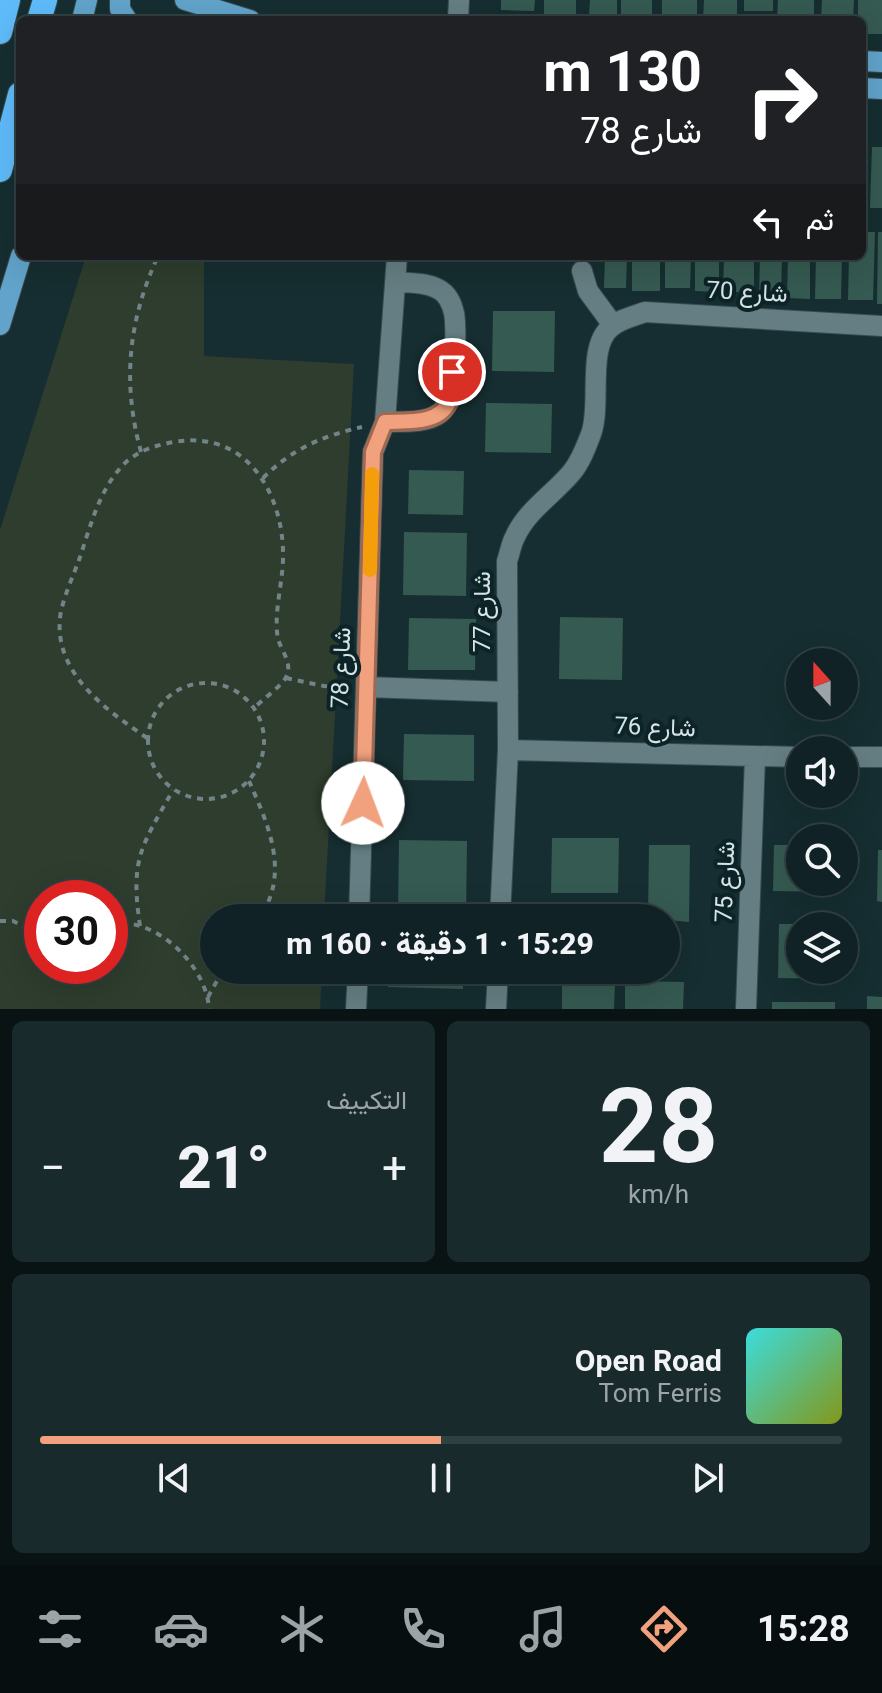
<!DOCTYPE html>
<html lang="ar">
<meta charset="utf-8">
<style>
:root{--surface:#102225;--page:#192a2d;--text:#f1f3f6;--muted:#9ca4a7;--line:#303f42;--accent:#f2a17e}
body{margin:0;font-family:Roboto,Vazirmatn,sans-serif;background:var(--page);color:var(--text);direction:rtl;height:100vh;display:flex;flex-direction:column;font-size:30px;white-space:nowrap}
*{box-sizing:border-box;margin:0}
p{font-size:26px;color:var(--muted)}
.icon{flex:none;width:44px;height:44px;fill:none;stroke:currentColor;stroke-width:2;stroke-linecap:round;stroke-linejoin:round}
.map{position:relative;height:1009px;overflow:hidden;direction:ltr}
.sheet{display:flex;flex-direction:column;gap:12px;padding:12px;background:#091314;flex:1}
.sheet>*{flex:none}
.banner{position:absolute;left:16px;top:16px;width:850px;height:244px;border-radius:12px;box-shadow:0 8px 32px #0002,0 0 0 2px var(--line);direction:rtl;background:#202124;color:#fff;overflow:hidden}
.needle{width:52px;rotate:339deg}
.controls{position:absolute;left:786px;top:648px;display:grid;gap:16px}
.controls a{display:grid;place-items:center;width:72px;height:72px;border-radius:50%;background:var(--surface);box-shadow:0 8px 32px #0002,0 0 0 2px var(--line);font-size:40px}
.speed{position:absolute;left:24px;top:880px;display:flex;gap:16px;font-size:40px;font-weight:700;text-align:center}
.speed>*{display:grid;place-content:center;width:104px;height:104px;border-radius:50%;background:var(--surface);box-shadow:0 8px 32px #0002,0 0 0 2px var(--line);line-height:1}
.speed .limit{border:12px solid #d22;background:#fff;color:#111}
.pin{position:absolute;display:grid;place-items:center;width:68px;height:68px;color:#fff;margin:-34px;border:4px solid #fff;border-radius:50%;box-shadow:0 2px 8px #0007}
.me{position:absolute;width:88px;margin:-44px;rotate:2deg;stroke-linejoin:round;filter:drop-shadow(0 0 6px #0008)}
.turn{display:flex;align-items:center;gap:28px;height:168px;padding:0 32px;font-size:36px}
.turn .icon{width:104px;height:104px;stroke-width:2.5}
.turn b{display:block;font-size:56px;line-height:68px}
.then{display:flex;align-items:center;height:76px;padding:0 32px;background:#0003;gap:16px;font-size:30px}
.big{font-size:60px;font-weight:800;line-height:1.1}
.sheet .tile{flex:1;display:flex;flex-direction:column;justify-content:center;gap:12px;min-width:0;padding:0 28px;border-radius:12px;background:var(--page)}
.sheet .dial{align-items:center;gap:0}
.dial b{font-size:104px;line-height:1}
.song{display:flex;align-items:center;gap:24px}
.cover{width:96px;height:96px;border-radius:12px;background:linear-gradient(135deg,hsl(180 70% 55%),hsl(70 70% 35%))}
.played{height:8px;border-radius:4px;background:linear-gradient(90deg,var(--accent) 50%,var(--line) 50%)}
.keys{display:flex;justify-content:space-around;direction:ltr}
.heat{display:flex;justify-content:space-between;align-items:center;font-size:44px;direction:ltr}
.sheet .tiles{flex:1;display:grid;gap:12px;grid-template-columns:1fr 1fr}
.tile:last-child{grid-column:span 2}
.trip{position:absolute;left:200px;top:904px;width:480px;height:80px;border-radius:40px;background:var(--surface);box-shadow:0 8px 32px #0002,0 0 0 2px var(--line);font-weight:800;line-height:80px;text-align:center;direction:rtl}
.menu{display:flex;height:128px;justify-content:space-around;align-items:center;background:#060e0f;color:var(--muted)}
.menu .icon{width:56px;height:56px}
.menu .on{color:var(--accent)}
.menu b{font-size:36px;color:var(--text)}
.map>svg:first-child{display:block}
.green{fill:#2e3d2d;fill-rule:evenodd}
.building{fill:#355a51}
.lines{fill:none;stroke-linecap:round;stroke-linejoin:round}
.minor-casing{stroke:#384b4e;stroke-width:22}
.major-casing{stroke:#384b4e;stroke-width:22}
.highway-casing{stroke:#384b4e;stroke-width:26}
.path{stroke:#718487;stroke-width:4;stroke-dasharray:6 6;stroke-linecap:butt}
.minor{stroke:#657e83;stroke-width:20}
.major{stroke:#61a3ca;stroke-width:20}
.highway{stroke:#5fbbfa;stroke-width:24}
.route-casing{stroke:#9d6952;stroke-width:20}
.route{stroke:#f2a17e;stroke-width:14}
.slow{stroke:#f59e0b;stroke-width:14}
.labels{text-anchor:middle;stroke-width:8;stroke-linejoin:round;paint-order:stroke}
.street-label{font-size:24px;fill:#d5e3e5;stroke:#0c2427}
</style>
<div class="map">
<svg width="882" height="1009" viewBox="0 0 882 1009">
<rect width="100%" height="100%" fill="#162e31"/>
<!-- green -->
<path class="green" d="M86,256H204V356L354,364L324,918H214V970H322L320,1009H0V530ZM42,898H110V966H42Z"/>
<!-- building -->
<path class="building" d="M501,0H535L534,11L501,10Z
M544,0H576V14H544Z
M590,0H617V16H589Z
M621,0H652V19H621Z
M662,0H697V17L662,16Z
M704,0H737V20H703Z
M744,0H773V11H744Z
M778,0H814V20L777,19Z
M822,0H854L853,20H821Z
M858,0H882V34H862V20H858Z
M872,147H882V208H870Z
M862,148H867L866,210H862Z
M862,232H875L873,300H848L849,256H862Z
M878,232H882V304H877Z
M605,256H627L626,288H604Z
M632,256H660V291H632Z
M665,256H691L690,288H665Z
M695,256H719V292L695,291Z
M724,256H754V292H723Z
M760,256H782L781,297H759Z
M788,256H810V299L787,298Z
M816,256H842L841,299H815Z
M493,311H555L554,372L492,371Z
M486,403L552,404L551,453L485,452Z
M409,470L464,471L463,515L408,514Z
M404,532L467,533L466,596L403,595Z
M560,617L623,618L622,680L559,679Z
M409,618L476,619L475,670H408Z
M404,734L474,735V781L403,780Z
M552,838H619L618,893H551Z
M399,840L467,841L466,917L398,916Z
M649,845H690L689,922L648,918Z
M774,845H800V882H837V892L773,891Z
M878,850H882V902L877,901Z
M779,924H800V970H841V979L778,978Z
M388,970H463V989L388,987Z
M562,981L615,982L614,1009H562Z
M625,981L684,982L683,1009H625Z
M867,996L882,997V1009H867Z
M772,1002H835V1009H772Z"/>
<g class="lines">
<!-- minor casing -->
<g class="minor-casing">
<path id="minor" d="M458,20L459,0
M582,271L588,291L613,325
M385,422C402,421 426,424 440,413C455,401 456,341 455,322C455,312 451,300 444,293C432,282 410,283 396,282
M366,687L508,692
M508,750L800,757
M844,757H882
M359,918L373,452L385,422L397,256
M500,918L508,750L507,561C510,553 511,544 515,537C526,511 554,494 572,472C581,461 586,447 591,434C602,404 586,347 611,327C620,319 634,316 645,312L882,326
M356,1009L358,970
M496,1009L498,970
M746,1009L755,756"/>
</g>
<!-- major casing -->
<g class="major-casing">
<path id="major" d="M120,0V9L127,20
M185,0L250,20
M82,20L87,0
M862,61L882,62
M862,88L882,89
M0,325L21,256"/>
</g>
<!-- highway casing -->
<g class="highway-casing">
<path id="highway" d="M39,20L45,0
M0,32L8,0
M0,170L20,94"/>
</g>
<!-- path -->
<path class="path" d="M141,452C122,383 128,321 158,256
M263,478C292,449 322,436 362,427
M286,678L324,686L347,687
M148 741a58 58 0 1 1 116 0a58 58 0 1 1-116 0Z
M147,738C105,709 50,671 61,611C65,594 73,576 79,560C91,525 99,489 125,463C139,450 157,445 174,442C253,428 290,506 282,573C280,593 274,618 278,639C282,652 294,665 285,679C278,689 263,699 254,708
M249,781C268,824 291,874 259,918
M0,921H13L42,936
M110,924C155,915 207,966 209,1009
M140,926C130,859 141,847 173,790
M208,997L223,970"/>
<!-- minor -->
<use href="#minor" class="minor"/>
<!-- major -->
<use href="#major" class="major"/>
<!-- highway -->
<use href="#highway" class="highway"/>
</g>
<g class="lines">
<!-- route casing -->
<g class="route-casing">
<path id="route" d="M363,803L373,452L385,422C406,421 442,425 450,399C453,392 451,380 452,372"/>
</g>
<!-- route -->
<use href="#route" class="route"/>
<!-- slow -->
<path class="slow" d="M370,570L372,474"/>
</g>
<g class="labels">
<!-- street labels -->
<g class="street-label">
<text transform="translate(747 292) rotate(3)" y="8">شارع 70</text>
<text transform="translate(482 612) rotate(-90)" y="8">شارع 77</text>
<text transform="translate(341 668) rotate(-88)" y="8">شارع 78</text>
<text transform="translate(655 727) rotate(2)" y="8">شارع 76</text>
<text transform="translate(725 882) rotate(-88)" y="8">شارع 75</text>
</g>
</g>
</svg>
<div class="controls">
<a><svg class="needle" viewBox="-14 -14 28 28"><path d="M0-13l5 13h-10z" fill="#e53935"/><path d="M0 13l5-13h-10z" fill="#9ca4a7"/></svg></a>
<a><svg class="icon" aria-label="sound" viewBox="0 0 24 24"><path d="M4 9h4l5-4v14l-5-4H4zM17 9q2 3 0 6"/></svg></a>
<a><svg class="icon" aria-label="search" viewBox="0 0 24 24"><circle cx="10" cy="10" r="6"/><path d="M15 15l6 6"/></svg></a>
<a><svg class="icon" aria-label="layers" viewBox="0 0 24 24"><path d="M12 4l9 5-9 5-9-5zM3 14l9 5 9-5"/></svg></a>
</div>
<div class="speed"><div class="limit">30</div></div>
<div class="pin" style="left:452px;top:372px;background:#d93025"><svg class="icon" aria-label="arrive" viewBox="0 0 24 24"><path d="M6 21V4h12l-3 4 3 4H6"/></svg></div>
<svg class="me" style="left:363px;top:803px" viewBox="-20 -20 40 40"><circle r="19" fill="#fff"/><path d="M0-13L10 11 0 6-10 11z" fill="#f2a17e"/></svg>
<div class="trip">15:29 · 1 دقيقة · 160 m</div>
<div class="banner">
<div class="turn"><svg class="icon" aria-label="right" viewBox="0 0 24 24"><path d="M7 20v-9h11M14 6l5 5-5 5"/></svg><div><b>130 m</b>شارع 78</div></div>
<div class="then">ثم<svg class="icon" aria-label="left" viewBox="0 0 24 24"><path d="M17 20v-9H6M10 6l-5 5 5 5"/></svg></div>
</div>
</div>
<section class="sheet">
<div class="tiles">
<div class="tile dial"><b>28</b><p>km/h</p></div>
<div class="tile"><p>التكييف</p>
<div class="heat"><a>−</a><b class="big">21°</b><a>+</a></div>
</div>
<div class="tile">
<div class="song"><i class="cover"></i><div><b>Open Road</b><p>Tom Ferris</p></div></div>
<div class="played"></div>
<div class="keys"><svg class="icon" aria-label="previous" viewBox="0 0 24 24"><path d="M18 5L8 12l10 7zM5 5v14"/></svg><svg class="icon" aria-label="pause" viewBox="0 0 24 24"><path d="M8 5v14M16 5v14"/></svg><svg class="icon" aria-label="next" viewBox="0 0 24 24"><path d="M6 5l10 7-10 7zM19 5v14"/></svg></div>
</div>
</div>
</section>
<nav class="menu">
<b>15:28</b>
<svg class="icon on" aria-label="directions" viewBox="0 0 24 24"><path d="M12 3l9 9-9 9-9-9zM9 14v-3h6M13 9l2 2-2 2"/></svg>
<svg class="icon" aria-label="music" viewBox="0 0 24 24"><path d="M9 18V5l10-2v13"/><circle cx="6" cy="18" r="3"/><circle cx="16" cy="16" r="3"/></svg>
<svg class="icon" aria-label="phone" viewBox="0 0 24 24"><path d="M5 4h4l2 5-3 2q2 4 5 5l2-3 5 2v4C11 20 4 13 5 4z"/></svg>
<svg class="icon" aria-label="climate" viewBox="0 0 24 24"><path d="M12 3v18M4 7l16 10M4 17L20 7"/></svg>
<svg class="icon" aria-label="car" viewBox="0 0 24 24"><path d="M5 17H2v-5l4-1 3-4h7l3 4 3 1v5h-3M9 17h6M6 11h13"/><circle cx="7" cy="17" r="2"/><circle cx="17" cy="17" r="2"/></svg>
<svg class="icon" aria-label="filters" viewBox="0 0 24 24"><path d="M4 7h16M4 17h16"/><circle cx="9" cy="7" r="2"/><circle cx="15" cy="17" r="2"/></svg>
</nav>
